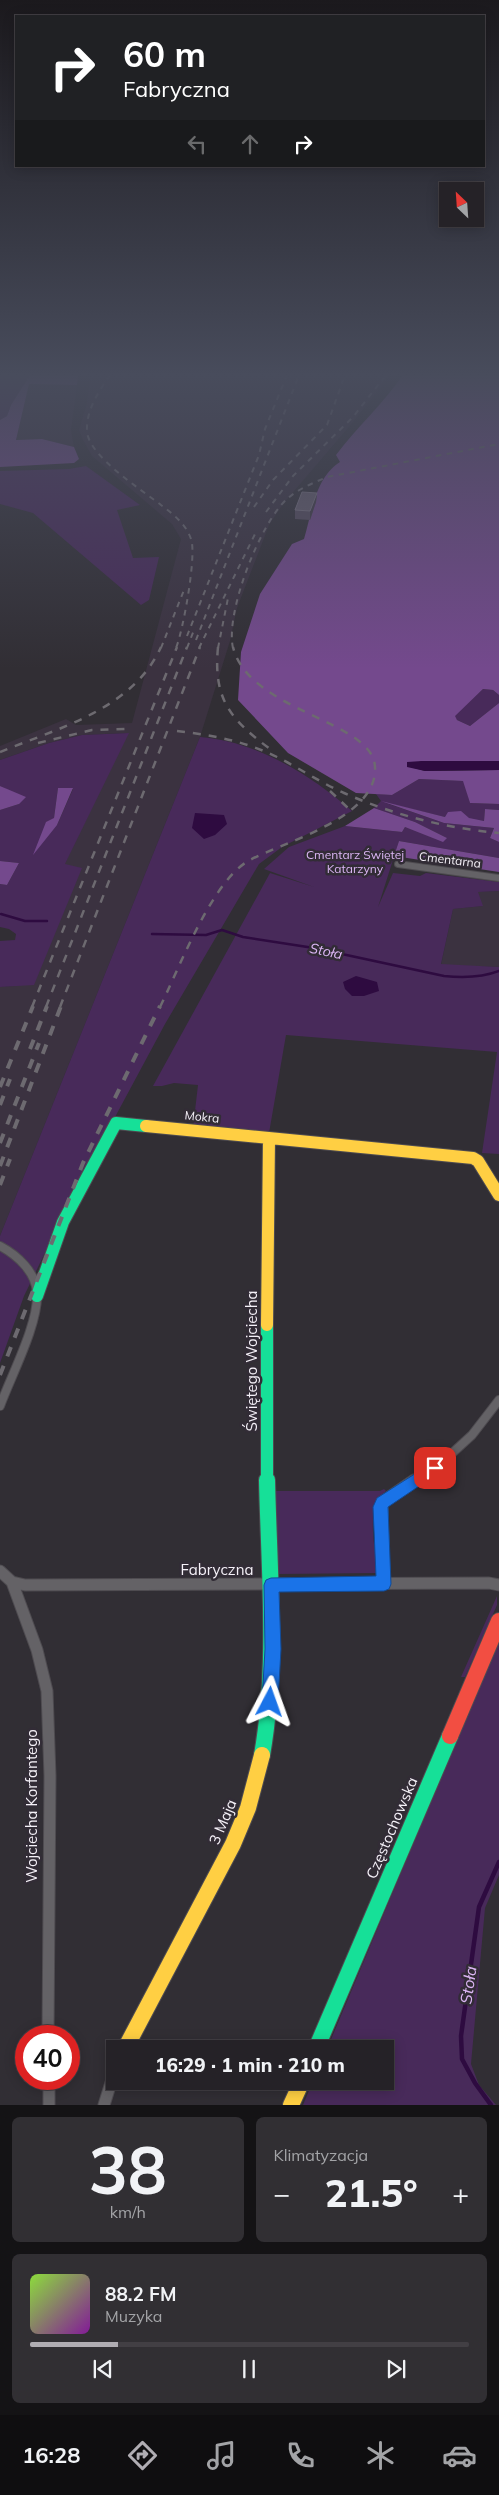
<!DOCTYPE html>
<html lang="pl">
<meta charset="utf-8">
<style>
:root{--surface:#252227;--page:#312f33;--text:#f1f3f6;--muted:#a3a4a7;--line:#423f44;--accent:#b0adb3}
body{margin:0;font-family:Mulish,sans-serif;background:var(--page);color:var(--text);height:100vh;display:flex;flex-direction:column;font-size:19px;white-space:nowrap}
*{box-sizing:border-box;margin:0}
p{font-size:16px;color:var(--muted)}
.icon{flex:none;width:28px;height:28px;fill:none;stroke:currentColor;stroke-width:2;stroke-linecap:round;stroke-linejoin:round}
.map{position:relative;height:2105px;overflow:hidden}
.panel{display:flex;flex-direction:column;gap:12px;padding:12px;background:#141315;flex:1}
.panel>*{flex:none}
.hud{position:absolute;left:15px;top:15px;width:470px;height:152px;border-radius:0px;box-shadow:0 2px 12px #0003,0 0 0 1px var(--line);background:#202124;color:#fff;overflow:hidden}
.needle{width:32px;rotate:335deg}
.tools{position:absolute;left:439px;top:182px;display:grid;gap:10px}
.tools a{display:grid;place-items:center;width:45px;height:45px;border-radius:0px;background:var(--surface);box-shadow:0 2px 12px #0003,0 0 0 1px var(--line);font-size:25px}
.speed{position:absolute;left:15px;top:2025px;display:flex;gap:10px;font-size:25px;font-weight:700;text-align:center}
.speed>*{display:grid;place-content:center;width:65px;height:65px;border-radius:50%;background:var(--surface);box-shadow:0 2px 12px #0003,0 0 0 1px var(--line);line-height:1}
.speed .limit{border:8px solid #d22;background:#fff;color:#111}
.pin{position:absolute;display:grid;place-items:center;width:42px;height:42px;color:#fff;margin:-21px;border-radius:10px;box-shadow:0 2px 8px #0006}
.me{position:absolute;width:55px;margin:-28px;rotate:4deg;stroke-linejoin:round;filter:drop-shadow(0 0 4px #0008)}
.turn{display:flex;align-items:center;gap:18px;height:105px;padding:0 25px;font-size:22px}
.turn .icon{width:65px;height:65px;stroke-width:2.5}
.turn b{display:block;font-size:35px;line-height:42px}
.lanes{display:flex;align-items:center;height:48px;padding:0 25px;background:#0003;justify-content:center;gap:25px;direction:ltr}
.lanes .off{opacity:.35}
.big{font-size:38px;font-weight:800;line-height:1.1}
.panel .tile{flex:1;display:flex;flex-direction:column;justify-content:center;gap:8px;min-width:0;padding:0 18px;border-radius:8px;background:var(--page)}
.panel .dial{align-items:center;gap:0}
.dial b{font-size:65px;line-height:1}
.song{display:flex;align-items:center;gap:15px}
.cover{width:60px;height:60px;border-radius:8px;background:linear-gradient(135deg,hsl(90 70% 55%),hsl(290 70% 35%))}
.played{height:5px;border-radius:2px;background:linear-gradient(90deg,var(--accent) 20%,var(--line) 20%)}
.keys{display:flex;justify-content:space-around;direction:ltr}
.heat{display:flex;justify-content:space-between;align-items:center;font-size:28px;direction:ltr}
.panel .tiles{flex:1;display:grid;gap:12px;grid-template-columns:1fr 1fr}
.tile:last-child{grid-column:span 2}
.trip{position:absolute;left:106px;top:2040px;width:288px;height:50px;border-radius:0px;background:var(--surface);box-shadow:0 2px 12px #0003,0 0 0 1px var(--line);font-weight:800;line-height:50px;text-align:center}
.menu{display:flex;height:80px;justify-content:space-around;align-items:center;background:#0f0e10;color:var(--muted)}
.menu .icon{width:35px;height:35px}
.menu .on{color:var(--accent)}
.menu b{font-size:22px;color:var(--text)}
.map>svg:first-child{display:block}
.built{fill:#3b3240}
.green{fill:#482a5a;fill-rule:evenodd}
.forest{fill:#74498d}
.water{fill:#2e0b40}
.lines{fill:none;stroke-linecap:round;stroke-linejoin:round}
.stream-far1{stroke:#2e0b40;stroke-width:2.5}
.stream{stroke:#2e0b40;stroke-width:4.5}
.street-far2-casing{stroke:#4e4b50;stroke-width:8}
.street-far1-casing{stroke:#4e4b50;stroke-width:10}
.street-casing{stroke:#4e4b50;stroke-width:13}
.fast-far1-casing{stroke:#4e4b50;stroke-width:14}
.fast-casing{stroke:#4e4b50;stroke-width:18}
.slow-far1-casing{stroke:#4e4b50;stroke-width:14}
.slow-casing{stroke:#4e4b50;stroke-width:18}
.jam-casing{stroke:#4e4b50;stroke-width:18}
.street-far2{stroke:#646266;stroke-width:6}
.street-far1{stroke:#646266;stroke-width:8}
.street{stroke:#646266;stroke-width:11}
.fast-far1{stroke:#16e098;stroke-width:12}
.fast{stroke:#16e098;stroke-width:16}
.slow-far1{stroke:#ffcf43;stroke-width:12}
.slow{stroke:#ffcf43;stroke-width:16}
.jam{stroke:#f24e42;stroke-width:16}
.rail-far2{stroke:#6d6a70;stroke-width:2;stroke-dasharray:5.5 5.5;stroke-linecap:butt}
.rail-far1{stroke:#6d6a70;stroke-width:2.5;stroke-dasharray:8 8;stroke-linecap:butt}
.rail{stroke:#6d6a70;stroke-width:4;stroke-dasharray:10 10;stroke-linecap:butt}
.wall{fill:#574c5e}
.shaded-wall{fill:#413946}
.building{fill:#685e6e;stroke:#7e7584}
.route{fill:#1a73e8;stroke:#114b97}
.labels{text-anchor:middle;stroke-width:5;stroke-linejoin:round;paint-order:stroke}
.park-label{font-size:12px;fill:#dbb5f4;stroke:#322c36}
.street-label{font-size:12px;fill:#f5f1f8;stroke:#322c36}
.water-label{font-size:14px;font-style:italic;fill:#dbb5f4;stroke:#322c36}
.near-street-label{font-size:15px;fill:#f5f1f8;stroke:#322c36}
.near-water-label{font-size:16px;font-style:italic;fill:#dbb5f4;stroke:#322c36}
</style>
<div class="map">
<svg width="499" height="2105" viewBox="0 0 499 2105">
<rect width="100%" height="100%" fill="#312e34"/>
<!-- built -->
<path class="built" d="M90,375H390L353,422L283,504L269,525L237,608L230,641L200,737L0,1236V987L15,986L44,917L54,886L128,733L82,735L49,743L0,760V746L66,719L76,725L132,723L181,539L172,524L92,456L83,440L79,430L87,403Z
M29,384L77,385L71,430L74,447L42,439L16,440Z
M499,891V967L441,965L453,909L482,906L477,892Z"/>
<!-- green -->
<path class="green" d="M0,375H30L11,405L7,416L0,420Z
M86,466L140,505L117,510L133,558L159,557L149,600L141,605L33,513L0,504V471L69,469Z
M483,689L493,690L499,695V703L470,726L457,720L454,716Z
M129,733L65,864L82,868L34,985L0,987V941L15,940L16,934L9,929L0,927V884L7,885L19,863L0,861V810L19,804L6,789L0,786V760L49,743L82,735ZM58,788L73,789L57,825L54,818Z
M200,737C256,741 311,775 352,811L282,847L259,864L165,1024L71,1199L24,1296L0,1363V1236Z
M419,779L464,781L470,803L499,804V810L485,809L484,821L445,817L386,803L444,823L494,828L490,838L499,842V858L399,841L378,907L393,873L420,876L426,873L499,882V891L478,892L483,906L453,909L441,964L499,967V1154L482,1153L497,1052L286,1035L269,1133L193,1128L198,1085L174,1083L162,1086H153L270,873L314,887L264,869L289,847L345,826L402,832L405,827L447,838L415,822L374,808L381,801L376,794L392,795Z
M384,1489L386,1491C364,1509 376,1547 377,1573L278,1574L273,1491H380Z
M497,1596V1605L465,1677H461Z
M499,1640V1875L485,1908L471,2064L479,2085L496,2105H303L313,2081H385V2049H327Z"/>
<!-- forest -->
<path class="forest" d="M30,375H78L77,385L29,384L16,440L42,439L74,447L79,459L74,463L0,467V420L7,416L11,405Z
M403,375H499V695L493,690L483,689L455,716L457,720L470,726L499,703V761H422L407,766L425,771L499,770V804L470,803L463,781L419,779L392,795L356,793L288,753L238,700L241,652L260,594L292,544L304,539C312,512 315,478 340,462L336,455C357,427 383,404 403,375Z
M0,786L26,797L19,804L0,810Z
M58,788H73L57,825L33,855L46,822L54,818Z
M381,801L445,817L448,812L461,811L469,818L484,821L485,809L499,810V842L490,838L494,828L444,823Z
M374,808L415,822L447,838L443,842L405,827L402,832L345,826Z
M399,841L499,858V872L394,856Z
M0,861L19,863L7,885L0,884Z"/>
<!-- water -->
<path class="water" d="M422,761H499V770L425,771L407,767V762Z
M195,813L224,815L227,824L215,835L204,839L192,828Z
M356,976L377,982L379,991L364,996H352L345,989L343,982Z"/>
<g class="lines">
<!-- stream-far1 -->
<path class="stream-far1" d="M1,914L25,921H47
M152,934L206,935L222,930L243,937L314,948L444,976C463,978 481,978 499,971"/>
<!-- stream -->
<path class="stream" d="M491,2105L475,2083L462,2059L461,2036L479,1907L499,1862"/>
<!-- street-far2 casing -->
<g class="street-far2-casing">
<path id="street-far2" d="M398,864L499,878"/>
</g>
<!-- street-far1 casing -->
<g class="street-far1-casing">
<path id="street-far1" d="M0,1246C17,1255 36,1272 37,1293C39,1323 11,1376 0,1406
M412,1481L449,1456L472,1435L499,1400"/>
</g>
<!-- street casing -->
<g class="street-casing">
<path id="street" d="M0,1571L12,1582L25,1585L489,1583L499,1585
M12,1582L37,1650L47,1691L50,1776L48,2036
M384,1584L382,1502L414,1480
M49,2079V2105
M104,2105L115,2070"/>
</g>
<!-- fast-far1 casing -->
<g class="fast-far1-casing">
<path id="fast-far1" d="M37,1296L63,1222L116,1123L146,1126
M267,1481V1325"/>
</g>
<!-- fast casing -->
<g class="fast-casing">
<path id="fast" d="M262,1755C278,1664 269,1572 267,1480
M316,2049L450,1736"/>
</g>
<!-- slow-far1 casing -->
<g class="slow-far1-casing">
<path id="slow-far1" d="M146,1126L473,1158L478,1161L499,1195
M267,1325L269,1138"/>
</g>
<!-- slow casing -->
<g class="slow-casing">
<path id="slow" d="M125,2049L233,1844L248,1808L262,1755
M291,2105L302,2081"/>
</g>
<!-- jam casing -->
<g class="jam-casing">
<path id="jam" d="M450,1736L499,1621"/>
</g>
<!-- street-far2 -->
<use href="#street-far2" class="street-far2"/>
<!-- street-far1 -->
<use href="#street-far1" class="street-far1"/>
<!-- street -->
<use href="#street" class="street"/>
<!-- fast-far1 -->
<use href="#fast-far1" class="fast-far1"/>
<!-- fast -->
<use href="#fast" class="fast"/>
<!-- slow-far1 -->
<use href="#slow-far1" class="slow-far1"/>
<!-- slow -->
<use href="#slow" class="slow"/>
<!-- jam -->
<use href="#jam" class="jam"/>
<!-- rail-far2 -->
<path class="rail-far2" d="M110,375C99,391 86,410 87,431C88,456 142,490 161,505C173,514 186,524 191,539C197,555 183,631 176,648
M254,507L273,480L327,425L345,375
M266,512L293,476L353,417L386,375
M187,636L259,455L265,429L287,375
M196,640L299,375
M161,648L184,590
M187,648L194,630
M199,648L257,530
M218,648L228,598
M233,648C225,613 260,523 287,499C298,489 313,483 327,477L499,444"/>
<!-- rail-far1 -->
<path class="rail-far1" d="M218,647C213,699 230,719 270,749
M177,731C211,735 245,741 277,757C299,768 321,783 344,793C394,815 445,828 499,833
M38,743L92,730L129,729
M0,752C59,728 133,709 161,647
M330,791L348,808
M32,1007L177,647
M46,1007L187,647
M60,1007L200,647
M160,1007C179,969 212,880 250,860C283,842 378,818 375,767C373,720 249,712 233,647"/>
<!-- rail -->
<path class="rail" d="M30,1049L47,1006
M0,1087L33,1006
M0,1105L10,1079
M0,1143L39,1043
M0,1166L61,1006
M0,1185L10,1159
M0,1375L83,1163L160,1006"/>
</g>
<!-- wall -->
<path class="wall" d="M317,493L316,502L310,520L295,519V510Z"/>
<!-- shaded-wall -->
<path class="shaded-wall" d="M317,493L316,502L310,520V511Z"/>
<!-- building -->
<path class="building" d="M302,492L317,493L310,511L295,510Z"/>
<!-- sky -->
<linearGradient id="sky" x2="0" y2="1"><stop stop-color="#1b191d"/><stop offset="0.56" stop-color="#484c5c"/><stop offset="1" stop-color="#484c5c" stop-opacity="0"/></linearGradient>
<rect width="499" height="669" fill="url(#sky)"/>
<!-- route -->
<path class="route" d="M435,1461L440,1463L442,1468L440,1472L388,1507L391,1584L389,1589L384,1591L279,1592L281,1649L278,1702L276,1707L270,1710L265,1707L262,1702L265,1649L264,1585L266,1580L271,1578L376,1576L373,1507L377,1498Z"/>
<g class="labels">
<!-- park labels -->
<g class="park-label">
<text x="355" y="859">Cmentarz Świętej<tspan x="355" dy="14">Katarzyny</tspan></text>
</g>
<!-- street labels -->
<g class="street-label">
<text transform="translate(450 860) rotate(7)" y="4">Cmentarna</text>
<text transform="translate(202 1117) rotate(6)" y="4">Mokra</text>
</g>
<!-- water labels -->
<g class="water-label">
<text transform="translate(326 951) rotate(12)" y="5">Stoła</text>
</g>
<!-- near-street labels -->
<g class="near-street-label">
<text transform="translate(252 1361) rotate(-90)" y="5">Świętego Wojciecha</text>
<text x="217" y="1575">Fabryczna</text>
<text transform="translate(32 1806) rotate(-90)" y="5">Wojciecha Korfantego</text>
<text transform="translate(223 1822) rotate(-67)" y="5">3 Maja</text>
<text transform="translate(392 1828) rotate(-67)" y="5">Częstochowska</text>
</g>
<!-- near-water labels -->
<g class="near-water-label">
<text transform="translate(468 1985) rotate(-82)" y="6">Stoła</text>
</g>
</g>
</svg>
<div class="tools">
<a><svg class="needle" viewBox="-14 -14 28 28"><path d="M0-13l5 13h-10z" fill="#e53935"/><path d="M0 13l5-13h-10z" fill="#a3a4a7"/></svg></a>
</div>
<div class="speed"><div class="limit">40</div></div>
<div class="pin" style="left:435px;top:1468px;background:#d93025"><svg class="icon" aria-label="arrive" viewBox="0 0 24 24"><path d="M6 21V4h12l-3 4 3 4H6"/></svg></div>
<svg class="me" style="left:270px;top:1702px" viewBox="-20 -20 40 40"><path d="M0-17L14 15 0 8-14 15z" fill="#1a73e8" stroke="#fff" stroke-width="4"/></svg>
<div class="trip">16:29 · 1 min · 210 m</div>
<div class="hud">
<div class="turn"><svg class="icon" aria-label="right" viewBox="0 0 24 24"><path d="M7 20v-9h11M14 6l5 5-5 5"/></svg><div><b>60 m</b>Fabryczna</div></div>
<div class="lanes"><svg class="icon off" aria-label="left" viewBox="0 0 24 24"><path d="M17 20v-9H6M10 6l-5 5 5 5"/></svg><svg class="icon off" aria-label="ahead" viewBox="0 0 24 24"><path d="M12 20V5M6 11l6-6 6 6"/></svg><svg class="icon" aria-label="right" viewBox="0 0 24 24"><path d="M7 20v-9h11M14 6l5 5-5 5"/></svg></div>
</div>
</div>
<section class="panel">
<div class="tiles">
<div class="tile dial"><b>38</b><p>km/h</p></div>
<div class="tile"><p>Klimatyzacja</p>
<div class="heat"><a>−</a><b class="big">21.5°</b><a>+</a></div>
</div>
<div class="tile">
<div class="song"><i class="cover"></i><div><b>88.2 FM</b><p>Muzyka</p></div></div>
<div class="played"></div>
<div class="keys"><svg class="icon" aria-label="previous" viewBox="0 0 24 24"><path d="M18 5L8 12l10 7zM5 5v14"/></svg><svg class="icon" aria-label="pause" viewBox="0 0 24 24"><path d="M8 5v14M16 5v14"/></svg><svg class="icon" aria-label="next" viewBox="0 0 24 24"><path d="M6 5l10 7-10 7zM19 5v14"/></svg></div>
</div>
</div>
</section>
<nav class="menu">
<b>16:28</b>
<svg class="icon on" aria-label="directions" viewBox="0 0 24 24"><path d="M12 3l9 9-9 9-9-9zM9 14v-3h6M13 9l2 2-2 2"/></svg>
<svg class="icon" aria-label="music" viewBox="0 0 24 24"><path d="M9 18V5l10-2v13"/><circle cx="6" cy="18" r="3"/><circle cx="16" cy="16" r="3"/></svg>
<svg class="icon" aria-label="phone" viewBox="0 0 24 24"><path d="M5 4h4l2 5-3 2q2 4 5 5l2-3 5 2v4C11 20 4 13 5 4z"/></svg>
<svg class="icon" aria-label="climate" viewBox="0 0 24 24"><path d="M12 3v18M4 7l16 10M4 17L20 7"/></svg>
<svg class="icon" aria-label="car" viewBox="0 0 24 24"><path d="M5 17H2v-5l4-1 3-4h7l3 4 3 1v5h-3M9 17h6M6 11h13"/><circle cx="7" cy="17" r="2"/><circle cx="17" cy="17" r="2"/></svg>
</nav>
